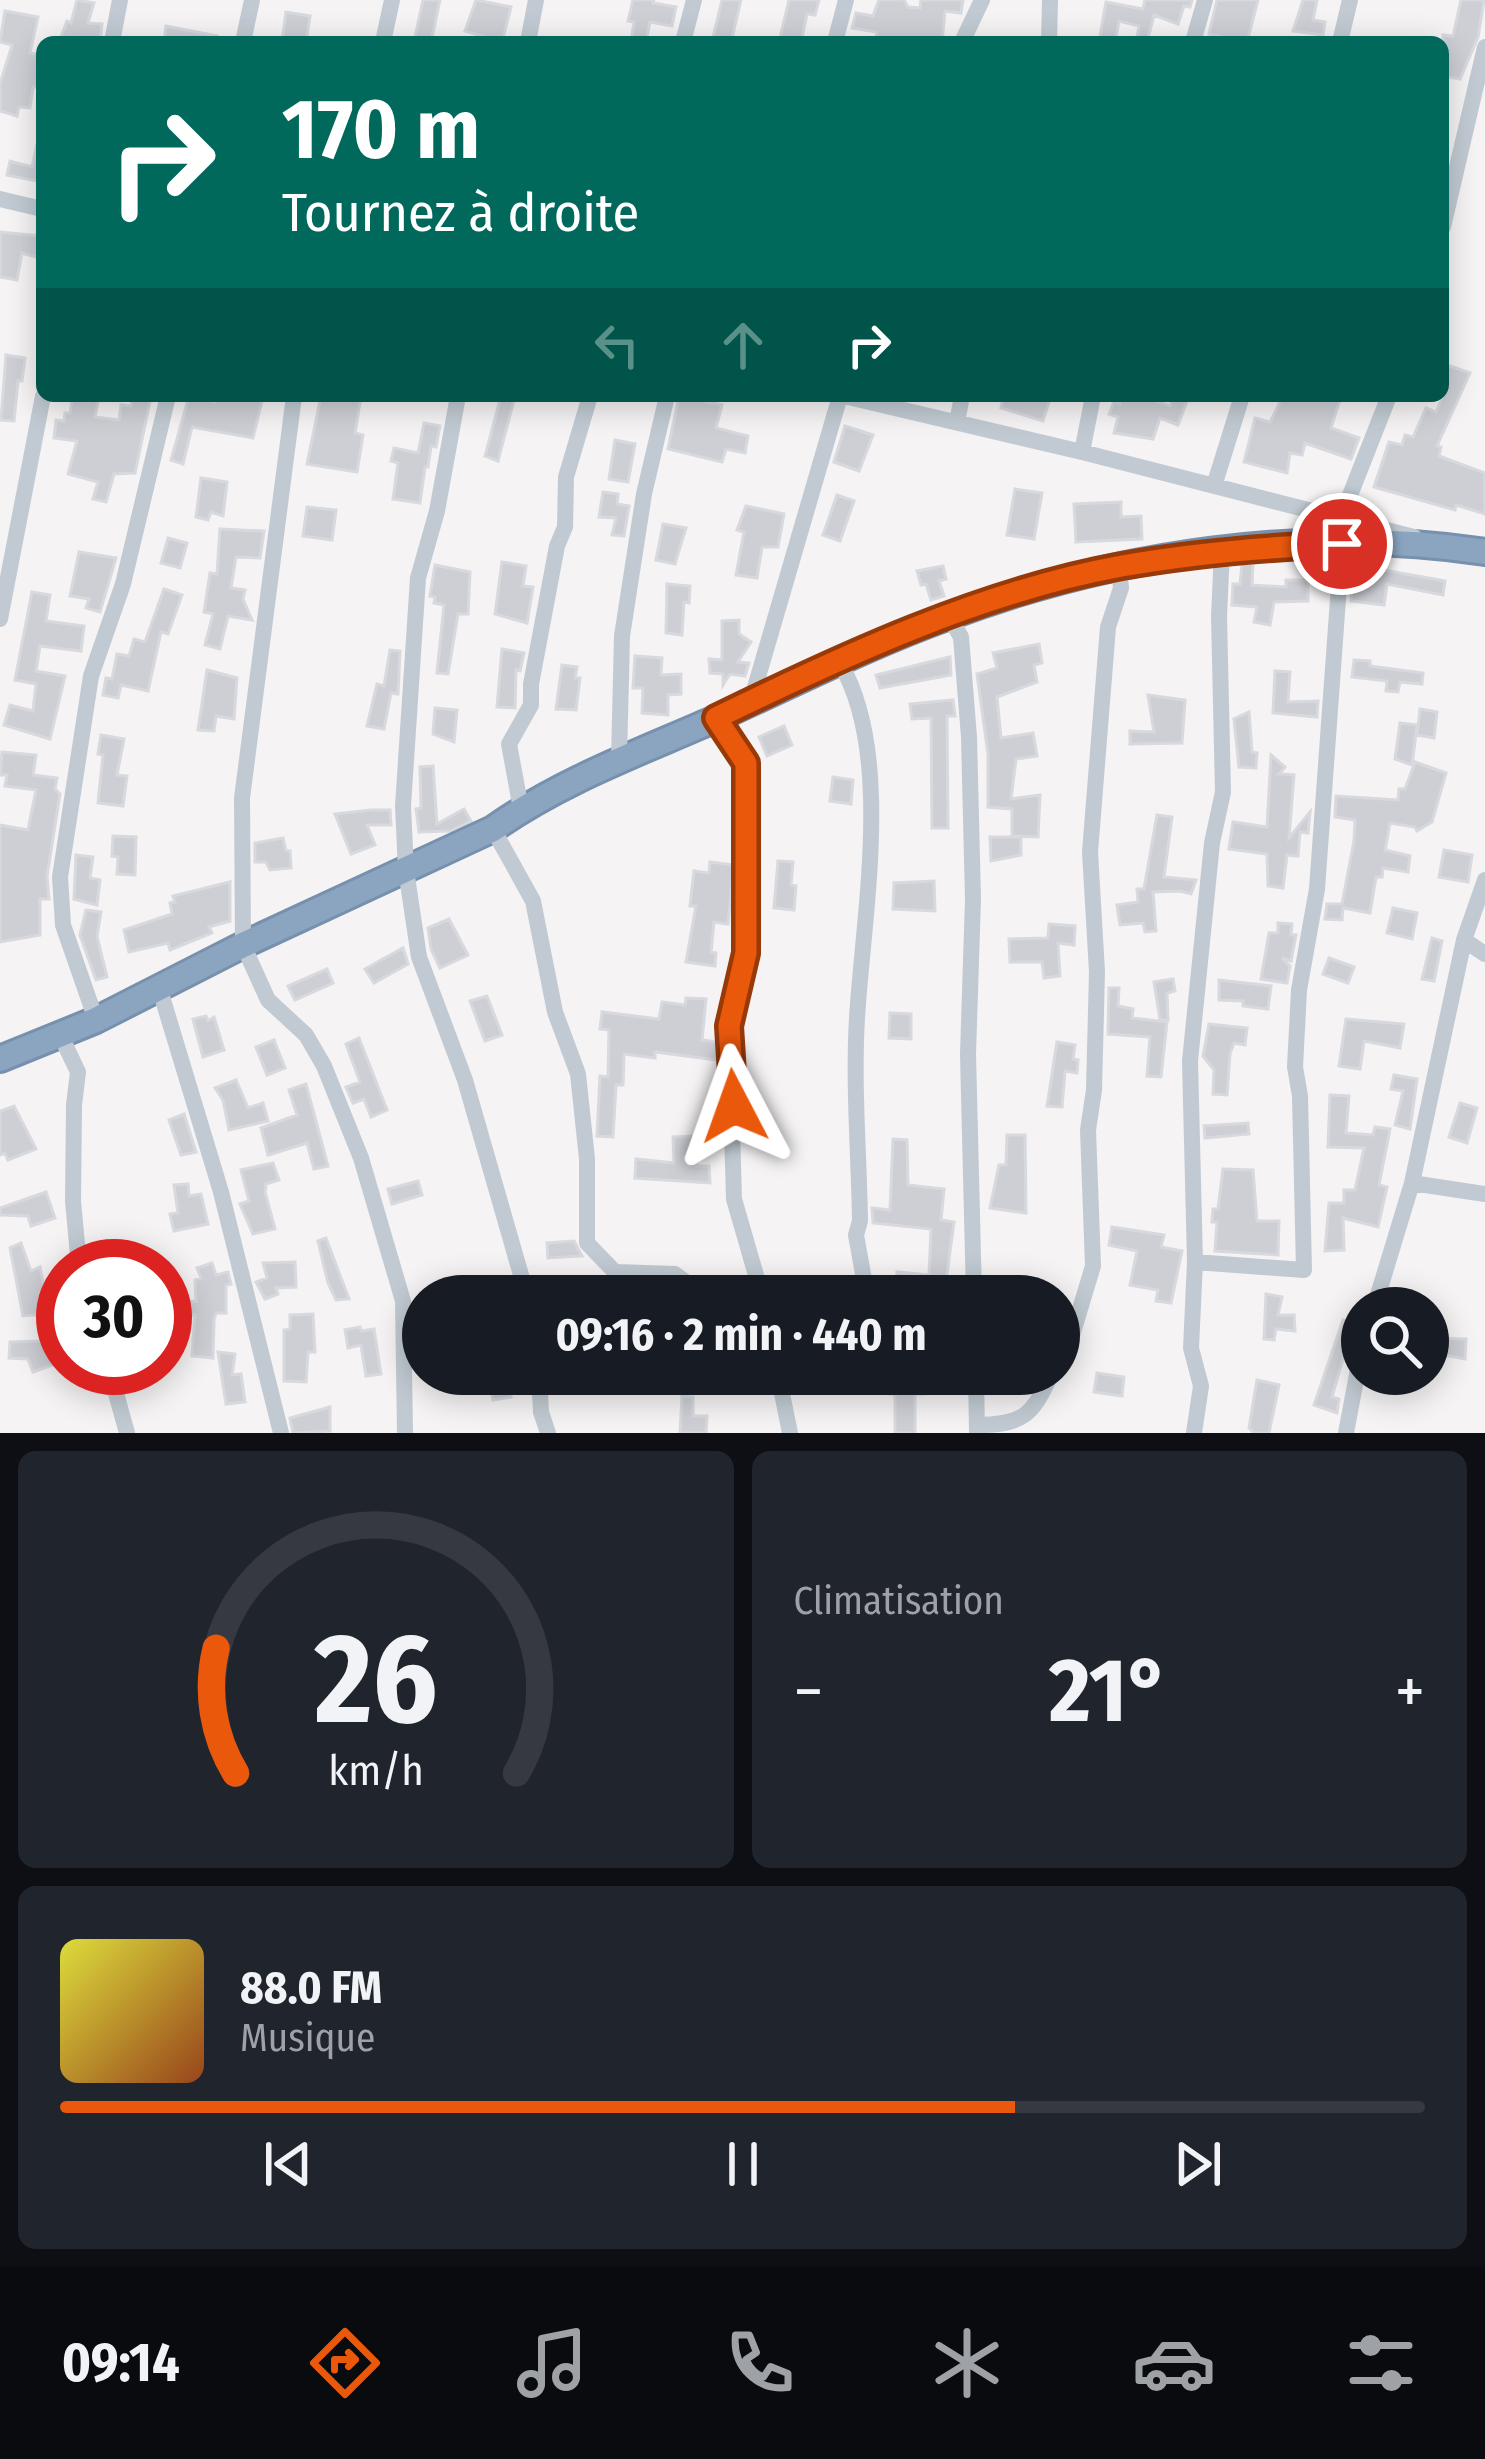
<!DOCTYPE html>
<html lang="fr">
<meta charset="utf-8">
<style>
:root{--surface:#171b24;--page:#20242c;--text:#f1f3f6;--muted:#9ea1a6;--line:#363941;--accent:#ea580c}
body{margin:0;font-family:"Fira Sans Condensed",sans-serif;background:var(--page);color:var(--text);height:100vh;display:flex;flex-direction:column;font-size:45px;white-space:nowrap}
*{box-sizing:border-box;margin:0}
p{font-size:39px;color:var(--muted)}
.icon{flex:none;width:66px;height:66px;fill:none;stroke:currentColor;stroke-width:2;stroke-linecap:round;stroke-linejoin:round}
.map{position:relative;height:1433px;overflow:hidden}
.sheet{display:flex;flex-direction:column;gap:18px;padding:18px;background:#0d0f14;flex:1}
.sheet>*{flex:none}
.guide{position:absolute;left:36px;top:36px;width:1413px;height:366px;border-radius:18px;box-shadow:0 6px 30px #0003;background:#00695c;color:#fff;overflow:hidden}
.tools{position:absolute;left:1341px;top:1287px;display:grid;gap:24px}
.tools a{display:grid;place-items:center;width:108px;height:108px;border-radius:50%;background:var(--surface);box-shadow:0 6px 30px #0003;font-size:60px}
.speed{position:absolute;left:36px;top:1239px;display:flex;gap:24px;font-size:60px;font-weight:700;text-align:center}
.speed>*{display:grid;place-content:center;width:156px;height:156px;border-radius:50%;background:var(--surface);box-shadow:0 6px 30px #0003;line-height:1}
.speed .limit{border:18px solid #d22;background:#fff;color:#111}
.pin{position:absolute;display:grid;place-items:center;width:102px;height:102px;color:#fff;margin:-51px;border:6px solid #fff;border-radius:50%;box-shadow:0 3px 12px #0007}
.me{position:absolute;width:132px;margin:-66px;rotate:356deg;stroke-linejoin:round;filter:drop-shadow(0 0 9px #0008)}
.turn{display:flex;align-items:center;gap:42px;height:252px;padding:0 48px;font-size:54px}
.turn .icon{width:156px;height:156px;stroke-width:2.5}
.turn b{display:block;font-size:84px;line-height:102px}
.lanes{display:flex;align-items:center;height:114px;padding:0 48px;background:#0003;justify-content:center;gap:60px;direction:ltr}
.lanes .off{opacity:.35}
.big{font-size:90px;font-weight:700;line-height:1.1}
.sheet .tile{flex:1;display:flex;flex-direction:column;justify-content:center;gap:18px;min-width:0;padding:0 42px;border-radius:18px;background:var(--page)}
.sheet .dial{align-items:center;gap:0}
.dial svg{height:312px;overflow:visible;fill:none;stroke:var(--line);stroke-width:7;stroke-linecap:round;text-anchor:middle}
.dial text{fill:var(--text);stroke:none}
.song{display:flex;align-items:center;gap:36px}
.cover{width:144px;height:144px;border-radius:18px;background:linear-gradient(135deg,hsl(60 70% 55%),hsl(20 70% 35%))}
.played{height:12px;border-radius:6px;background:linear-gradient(90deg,var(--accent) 70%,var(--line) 70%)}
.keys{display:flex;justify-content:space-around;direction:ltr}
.heat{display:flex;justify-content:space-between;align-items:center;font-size:66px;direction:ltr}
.sheet .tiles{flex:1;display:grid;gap:18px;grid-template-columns:1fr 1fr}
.tile:last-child{grid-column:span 2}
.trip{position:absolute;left:402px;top:1275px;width:678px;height:120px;border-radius:60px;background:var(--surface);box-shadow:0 6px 30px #0003;font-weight:700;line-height:120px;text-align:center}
.tabs{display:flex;height:192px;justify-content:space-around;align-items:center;background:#090b0e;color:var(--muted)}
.tabs .icon{width:84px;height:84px}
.tabs .active{color:var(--accent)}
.tabs b{font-size:54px;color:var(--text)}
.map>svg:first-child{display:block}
.building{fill:#cdcfd5;stroke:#d7d9de;stroke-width:3}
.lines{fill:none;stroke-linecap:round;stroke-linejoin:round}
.highway-casing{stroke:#7690ad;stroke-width:30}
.minor{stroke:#c1cad2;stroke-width:16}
.highway{stroke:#8ba5c1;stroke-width:24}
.route-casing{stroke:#983908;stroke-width:30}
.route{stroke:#ea580c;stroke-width:21}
</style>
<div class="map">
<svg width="1485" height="1433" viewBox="0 0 1485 1433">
<rect width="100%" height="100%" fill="#f5f3f3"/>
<!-- building -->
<path class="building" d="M77,0L94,3L88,23L102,24L100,42H74L61,37L67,21L71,23Z
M423,0H440L431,42H414Z
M476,0L511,7L502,42H484L485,37L465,31Z
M633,0H654L653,3L676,7L672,26L650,22L646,42H631L634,22L628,21Z
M722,0H741L731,42H712Z
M789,0H819L815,15L807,14L801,42H779Z
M879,0H904L908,7L920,8L921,0H963L961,13L945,11L942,42H875L877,32L852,28L856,13L873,16Z
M1145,0H1192L1190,7L1184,6L1178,24L1154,15L1147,42H1136L1139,26L1119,21L1115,42H1099L1106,2L1143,9Z
M1217,0H1258L1247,42H1222L1223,37L1209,34Z
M1303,0H1317L1313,20L1325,22L1323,35L1293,31Z
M1461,0H1484L1478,37L1460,79L1443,76V35L1453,36Z
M5,11L38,17L30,53L42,55L37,87H33L30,108L19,107L17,116L0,111V84L12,45L0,42Z
M286,12L310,16L306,42H282Z
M166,26L217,36L216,42H164Z
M37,144H42V182L7,175L10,161L32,167Z
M0,232L42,236V259L22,253L17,280L0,277Z
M6,355L25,358L22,381H18L14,421L1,420Z
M1444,364L1470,373L1437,446L1441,447L1439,456L1485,473V514L1456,505L1455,510L1374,487L1389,442L1402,445L1405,435L1413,437L1426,408L1436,412L1443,396Z
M73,396H99L95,417L119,420L121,405L131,406L133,396H151L135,473L114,474L106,502L93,499L98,482L68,474L77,441L54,438L56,420L64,421L65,413H70Z
M189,396L215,402V396L262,401L253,438L192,427L183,464L171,460Z
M321,396H361L355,433L363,435L357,472L307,464Z
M501,396H515L498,461L485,456Z
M679,396L722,405L716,428L748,436L745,453L726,449L722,462L668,449Z
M1004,396H1051L1043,421L1001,408Z
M1123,396H1141L1170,406L1174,397L1187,401L1178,425L1160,418L1153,439L1114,433L1118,417L1109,414L1114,402L1120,404Z
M1283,396H1341L1331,428L1359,438L1351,459L1305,443L1302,455L1290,453L1287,473L1244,462L1255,418L1270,422Z
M424,423L440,426L436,447L431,446L428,467H425L420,503L393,499L398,463L391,461L394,448L418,453Z
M845,426L873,435L859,471L834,462Z
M615,440L635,444L628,482L609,479Z
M201,478L227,482L223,516L211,512L208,520L196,517Z
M1015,489L1042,493L1034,539L1007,535Z
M603,492L618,494L617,504L629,506L624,536L612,535L616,518L599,517Z
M837,495L854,501L840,541L823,535Z
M1121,502V517L1141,516L1142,539L1076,542L1074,504Z
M746,506L784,514L778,547H762L757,578L736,575L744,532L737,530Z
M307,507L336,510L332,540L303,536Z
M663,524L686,528L675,564L656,560Z
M220,529L264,531L260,558L236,557L231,588L245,590L243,599L252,620L228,616L220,649L205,645L213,614L204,612L210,573L217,574Z
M168,538L187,543L180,568L161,563Z
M79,552L116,558L100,612L86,608L89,599L70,596Z
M502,562L526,566L523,586L533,587L527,623L495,614Z
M1253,563L1252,585L1286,587V580H1308V601L1274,602L1270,625L1254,622L1257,607L1232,605L1233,584H1240L1242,564Z
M435,565L470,572L468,614H458L448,674L437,673L444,605L434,603L435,597L430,596Z
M943,566L946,579L939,581L944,596L931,600L926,584L921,585L917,571Z
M1367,567L1445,581L1443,595L1387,584L1384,605L1351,601L1352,588L1364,589Z
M667,584L690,586L689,603L684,602L682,635L666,633Z
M164,589L182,595L168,634L161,632L148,691L121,685L118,698L103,695L106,678L112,679L117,654L129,656L134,639L145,642Z
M32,592L50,595L46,621L84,626L81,651L40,646L36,671L65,676L50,739L4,725L10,705L33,711L36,684L15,680Z
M739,620V634L751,642L738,662L749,663L745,676L730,674L723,685V674L710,673L709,659L722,660V621Z
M1039,644L1042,663L1034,665L1037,682L997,697L1001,738L1033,733L1037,756L1016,759L1011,799L1040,795L1038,837L1012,836V809L988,807V754L977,674L997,668L993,653Z
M502,649L524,653L520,671L516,670L515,708L497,707Z
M390,650L400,651L398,694L391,693L384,729L367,726L377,684L384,686Z
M635,656L662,658L661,675L681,674V694L668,695V715L642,713L643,688H633Z
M950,657L951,675L880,688L876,675Z
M1354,660L1370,661V666L1423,673L1422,684L1400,682L1398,692L1386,691L1387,681L1352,677Z
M562,665L577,667L575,678H580L576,710L556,709Z
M207,670L237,678L234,719L216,716L214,731L198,730Z
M1275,671L1290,672L1288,702L1318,701L1317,717L1273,713Z
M1148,695L1185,700L1182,743L1130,744V731L1154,732Z
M953,700L955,716H947L948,828H932L931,718L912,719L910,704Z
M435,708L457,710L454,742L433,734Z
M1420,709L1437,712L1434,738L1417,735Z
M1249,712L1252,752L1257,753L1256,768L1239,767L1234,719Z
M1400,723L1417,725L1412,765L1395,759Z
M784,726L792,745L767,756L759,737Z
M101,735L124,739L117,775L127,776L123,806L98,803L103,755L98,754Z
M2,752L36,755L33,775L57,778L55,789L60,794L47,876L49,899H40V935L0,942V825L28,830L36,790L5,786L7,775H0Z
M1271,755L1285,767L1279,774L1294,775L1289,838L1310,812L1308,833L1300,832L1298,856L1287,855L1283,888L1268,886L1267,854L1229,849L1233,822L1267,827Z
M1415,762L1446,773L1432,822L1417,831L1415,827L1390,823L1385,850L1410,856L1408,872L1383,868L1382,877H1376L1370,913L1343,908L1342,920L1325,919L1327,904H1342L1354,841L1355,820L1335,817L1336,796L1398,800L1399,789H1405Z
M433,766L437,824L464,809L471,821L450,831L419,832L416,809L421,808L420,767Z
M833,777L853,780L851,804L830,801Z
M371,810H390L391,825H367L375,845L351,854L335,814Z
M1157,815L1172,817L1164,877L1196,880L1191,894L1180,891L1153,892L1156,931L1145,932L1143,923L1120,925L1117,905L1138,902L1137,889H1144Z
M113,836L136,837L135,875L117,874L118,857L112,856Z
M990,837H1021V855L991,861Z
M283,838L286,851H290L291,868L270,870L266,862H255V843Z
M1444,850L1472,855L1468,882L1439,877Z
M76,855L93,857L90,878L100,880L97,905L74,899Z
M778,861L793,862L791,885L796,886L794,910L774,908Z
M710,862L734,865L728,924L714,922L711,952L716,953L715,966L686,962L696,906H690L694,871L709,873Z
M934,881L935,911L893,909L894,883Z
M230,882V921L209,927L212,933L170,950L168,943L129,952L124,930L172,914L170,903L175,902L173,896Z
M1393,908L1417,913L1412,939L1387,933Z
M86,910L101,912L97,936L107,977L96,980L80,935Z
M449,919L468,955L440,968L431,949L428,928Z
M1278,923L1292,924L1291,935H1296L1291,961L1282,958L1290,966L1287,983L1261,979L1269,933H1278Z
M1049,924L1075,926L1074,945L1058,943L1060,976L1044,978L1042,962H1010L1009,939L1048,938Z
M1432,938L1442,941L1434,981L1422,979Z
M403,948L408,964L374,983L365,969Z
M1329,958L1354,967L1348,983L1323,974Z
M327,969L333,983L295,1000L288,986Z
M1173,979L1175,991L1167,993L1168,1020H1160L1154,982Z
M1219,980L1271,986L1268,1009L1243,1006V1001L1219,1000Z
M1109,988H1119L1118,1006L1133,1009L1132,1018L1167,1022L1161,1077L1147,1076L1150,1037L1108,1034Z
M487,996L502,1035L485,1041L470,1001Z
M686,998L706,999L702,1040L717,1042V1060L655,1052V1058L624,1054L623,1085H616L613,1137L597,1136L600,1076L608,1077L609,1030L600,1029L602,1012L659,1019L662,1002L685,1005Z
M890,1013L911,1014V1039L889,1038Z
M206,1016L208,1021L214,1017L224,1050L203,1057L193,1019Z
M1346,1019L1404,1024L1400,1048L1364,1041L1360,1069L1339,1066Z
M1209,1024L1247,1028L1245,1045L1234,1043L1230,1054L1227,1095L1213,1094L1214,1070L1203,1056Z
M359,1038L387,1110L371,1117L364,1099L353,1103L346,1087L360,1082L346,1044Z
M274,1040L285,1068L267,1075L256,1047Z
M1057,1042L1075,1045L1073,1059L1078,1060L1077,1073L1065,1071L1062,1107L1047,1106Z
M1394,1075L1417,1079L1410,1129L1395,1125L1403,1091L1391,1089Z
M236,1080L248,1108L263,1103L268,1121L229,1130L223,1100L215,1088Z
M306,1084L328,1166L314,1169L307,1143L268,1155L261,1128L297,1115L289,1090Z
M1330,1095L1349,1096L1346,1133L1373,1135L1375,1127L1390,1129L1379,1185L1387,1187L1378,1227L1343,1218L1344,1250L1325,1251L1329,1203H1344V1190H1355L1364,1148L1328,1147Z
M1460,1103L1477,1108L1467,1143L1449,1137Z
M14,1106L36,1149L8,1160L5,1153L0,1155V1111Z
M184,1114L196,1152L181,1155L169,1120Z
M771,1120L773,1141L750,1143L748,1122Z
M1248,1123L1249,1134L1205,1138L1204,1126Z
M1007,1135H1025L1026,1213L990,1208L999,1165H1006Z
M696,1136L697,1166H709L710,1183L635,1178L636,1159L674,1163L673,1137Z
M893,1139L907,1140L908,1185L944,1189L941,1220L954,1222L944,1296L896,1288L897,1272L929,1275L931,1229L873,1223L872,1208L890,1210Z
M273,1163L279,1180L266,1184L265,1192L275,1229L253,1234L240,1204L249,1201L241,1170Z
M1223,1169L1253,1170L1257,1221H1279L1278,1255L1215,1251L1217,1222H1212L1213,1209H1218Z
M418,1181L422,1195L392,1204L388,1189Z
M188,1184L189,1196L201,1194L208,1224L174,1231L170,1214L178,1213L174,1185Z
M46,1192L55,1218L31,1226L28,1216L0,1215V1208Z
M1112,1227L1164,1235L1161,1247L1182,1251L1171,1303L1156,1301L1158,1290L1130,1285L1137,1251L1109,1245Z
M326,1238L349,1299L336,1300L328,1283L318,1241Z
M574,1241L582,1256L548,1258L547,1243Z
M21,1243L31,1271L40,1267L49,1314L23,1316L10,1248Z
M295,1262L296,1287L276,1288L278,1294L265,1299L256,1282L267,1278L263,1263Z
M212,1263L216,1275L228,1272L231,1284L226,1285V1313H216L214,1319L213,1358L192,1356L195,1315L181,1316V1302L196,1301L195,1280L201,1278L197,1268Z
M591,1277L596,1296H550L548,1282Z
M1266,1294L1282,1297L1278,1315H1294L1295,1331L1276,1329L1274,1340L1264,1339Z
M313,1314L315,1352H308L306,1382L284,1381V1330L290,1329V1315Z
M1343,1320L1353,1323L1332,1397L1339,1399L1337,1413L1314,1405Z
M360,1327L361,1331L374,1329L381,1374L366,1376L361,1345L348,1348L345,1330Z
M1428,1338L1466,1339L1465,1359L1428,1352Z
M43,1341L46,1349L63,1343V1361L33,1372L28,1359L9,1358L10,1342Z
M218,1352L235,1354L232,1375L241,1374L245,1402L226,1404Z
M1097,1373L1124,1377L1122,1396L1094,1392Z
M507,1374L511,1397L493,1400L488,1376Z
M1257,1380L1279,1385L1269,1433H1254L1249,1428Z
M890,1381H924V1394H915V1433H895V1394H890Z
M682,1396L693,1397V1416H707L706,1433H680Z
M330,1407V1431L293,1433L290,1418Z"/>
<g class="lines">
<!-- highway casing -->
<g class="highway-casing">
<path id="highway" d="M0,1059L96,1020L243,945L493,829C561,781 638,753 713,720C791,685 867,646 947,617C1114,554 1307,525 1485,552"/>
</g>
<!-- minor -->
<path class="minor" d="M112,42L120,0
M243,42L252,0
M383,42L392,0
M528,42L536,0
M683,42L694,0
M835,42L846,0
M962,42L982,0
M1049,42L1050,0
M1193,42L1205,0
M1340,42L1350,0
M0,199L42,209
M1443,227L1485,47
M294,396L242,798L243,945L268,1000L306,1035L324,1066L361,1158L403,1301L405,1433
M458,396L437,511L418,578L403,806L406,870L419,957L465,1080L527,1296
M844,396L1082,452L1414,537
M957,422L962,396
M1082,452L1093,396
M1214,486L1242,396
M1341,518L1389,396
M949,616L961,637L969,737L973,899L968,1054L974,1296
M0,619L43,396
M840,663C894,754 863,915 857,1018C853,1085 859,1154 860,1221L856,1235L867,1296
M751,701L840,396
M716,719L746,763L747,953L729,1026L734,1199L762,1296
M619,759L622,636L644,494L667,396
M521,809L509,744L531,705V684L557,546L565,527L566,477L590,396
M493,829L533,901L555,1012L578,1074L587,1159V1243L615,1272L675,1274L704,1296
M1464,940L1485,954
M160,990L221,1192L281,1433
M96,1020L63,925L60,877L91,676L123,584L168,396
M59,1032L78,1072L74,1105L73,1201L79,1266
M1412,1183L1485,1194
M1195,1262L1304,1270L1300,1096L1295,1067L1299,990L1317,889L1342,544
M1374,1308L1412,1183L1464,940L1485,880
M1059,1359L1071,1339L1093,1266L1088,1130L1094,1090L1097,972L1090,852L1108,627L1121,588L1119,567
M109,1368L127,1433
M539,1374L541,1412L548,1433
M778,1374L790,1433
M976,1374L977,1432
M977,1425C1023,1425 1033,1415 1051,1374
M1194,1433L1201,1386L1191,1348L1195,1262L1190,1061L1212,843L1223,792L1219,616L1222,551
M1346,1433L1362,1348"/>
<!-- highway -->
<use href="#highway" class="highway"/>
</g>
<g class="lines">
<!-- route casing -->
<g class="route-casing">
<path id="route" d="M734,1106L729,1026L746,953V763L716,718C843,656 983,591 1122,566C1195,553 1268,547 1342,544"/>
</g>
<!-- route -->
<use href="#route" class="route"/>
</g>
</svg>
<div class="tools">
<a><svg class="icon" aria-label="search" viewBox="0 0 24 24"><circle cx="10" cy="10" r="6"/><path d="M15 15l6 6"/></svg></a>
</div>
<div class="speed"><div class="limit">30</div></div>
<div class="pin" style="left:1342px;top:544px;background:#d93025"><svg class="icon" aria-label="arrive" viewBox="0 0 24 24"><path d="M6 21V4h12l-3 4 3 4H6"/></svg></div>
<svg class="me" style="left:734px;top:1106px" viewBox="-20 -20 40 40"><path d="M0-17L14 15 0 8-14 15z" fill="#ea580c" stroke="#fff" stroke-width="4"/></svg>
<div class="trip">09:16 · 2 min · 440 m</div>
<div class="guide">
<div class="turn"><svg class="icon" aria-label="right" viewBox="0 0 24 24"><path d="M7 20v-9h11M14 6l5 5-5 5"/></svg><div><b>170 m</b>Tournez à droite</div></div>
<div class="lanes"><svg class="icon off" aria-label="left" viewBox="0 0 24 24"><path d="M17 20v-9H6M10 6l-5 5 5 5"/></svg><svg class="icon off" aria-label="ahead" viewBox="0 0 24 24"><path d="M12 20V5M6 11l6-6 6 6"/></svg><svg class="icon" aria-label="right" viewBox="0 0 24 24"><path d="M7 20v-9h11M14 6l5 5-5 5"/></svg></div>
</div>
</div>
<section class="sheet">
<div class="tiles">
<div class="tile dial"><svg viewBox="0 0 100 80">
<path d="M14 69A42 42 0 1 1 86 69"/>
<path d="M14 69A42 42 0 0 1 9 37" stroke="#ea580c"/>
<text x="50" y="56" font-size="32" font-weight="700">26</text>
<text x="50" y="72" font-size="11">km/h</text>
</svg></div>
<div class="tile"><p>Climatisation</p>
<div class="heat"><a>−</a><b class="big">21°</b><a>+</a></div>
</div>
<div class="tile">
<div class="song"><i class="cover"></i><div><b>88.0 FM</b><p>Musique</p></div></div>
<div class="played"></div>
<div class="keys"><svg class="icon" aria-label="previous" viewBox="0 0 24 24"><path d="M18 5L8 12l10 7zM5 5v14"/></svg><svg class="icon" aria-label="pause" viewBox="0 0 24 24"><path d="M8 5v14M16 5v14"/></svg><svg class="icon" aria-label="next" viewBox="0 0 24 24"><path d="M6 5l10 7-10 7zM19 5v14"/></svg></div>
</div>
</div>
</section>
<nav class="tabs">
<b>09:14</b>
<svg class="icon active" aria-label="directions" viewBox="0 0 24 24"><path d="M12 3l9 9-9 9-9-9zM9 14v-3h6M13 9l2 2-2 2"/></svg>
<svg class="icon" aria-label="music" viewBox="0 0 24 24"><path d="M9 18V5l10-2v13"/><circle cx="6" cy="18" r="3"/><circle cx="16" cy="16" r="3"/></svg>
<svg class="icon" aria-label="phone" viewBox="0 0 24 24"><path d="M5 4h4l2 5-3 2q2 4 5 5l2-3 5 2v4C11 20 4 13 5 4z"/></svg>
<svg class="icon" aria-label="climate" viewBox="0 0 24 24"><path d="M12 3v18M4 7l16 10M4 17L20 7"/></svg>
<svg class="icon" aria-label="car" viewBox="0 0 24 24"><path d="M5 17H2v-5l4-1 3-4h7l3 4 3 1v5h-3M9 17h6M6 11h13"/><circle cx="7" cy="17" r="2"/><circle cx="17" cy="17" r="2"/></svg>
<svg class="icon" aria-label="filters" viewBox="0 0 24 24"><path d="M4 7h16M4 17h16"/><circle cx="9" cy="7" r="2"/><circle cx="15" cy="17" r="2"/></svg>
</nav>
